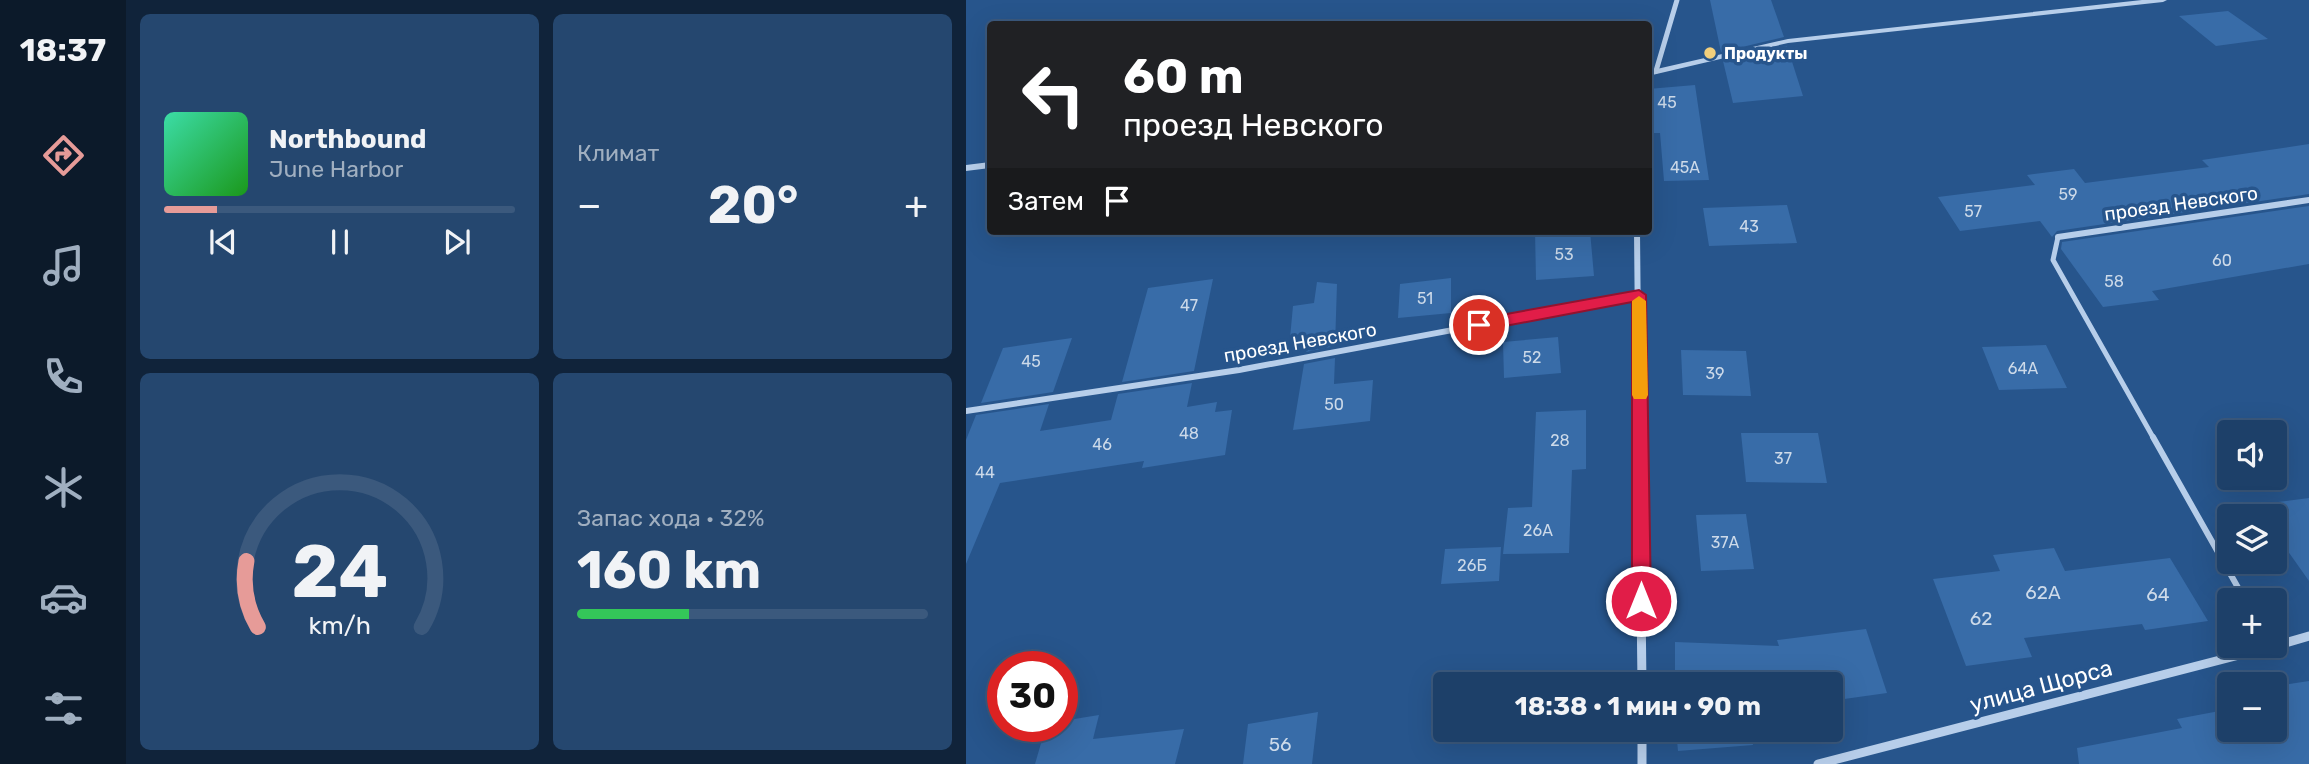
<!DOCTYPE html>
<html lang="ru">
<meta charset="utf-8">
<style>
:root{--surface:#1d4069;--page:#25476f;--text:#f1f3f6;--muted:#a0afc0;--line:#3b597d;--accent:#e69b98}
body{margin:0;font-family:Rubik,sans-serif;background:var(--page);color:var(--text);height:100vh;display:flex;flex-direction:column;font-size:26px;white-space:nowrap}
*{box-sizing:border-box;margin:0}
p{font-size:23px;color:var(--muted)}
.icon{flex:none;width:38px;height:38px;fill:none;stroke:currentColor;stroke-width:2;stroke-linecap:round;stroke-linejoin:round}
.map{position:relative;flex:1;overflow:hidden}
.side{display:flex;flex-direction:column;gap:14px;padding:14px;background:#10233a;width:840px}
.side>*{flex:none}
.banner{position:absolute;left:21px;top:21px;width:665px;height:214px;border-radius:7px;box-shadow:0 7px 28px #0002,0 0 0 2px var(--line);background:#202124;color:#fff;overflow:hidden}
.controls{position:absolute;left:1251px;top:420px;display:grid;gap:14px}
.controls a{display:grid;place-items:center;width:70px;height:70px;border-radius:7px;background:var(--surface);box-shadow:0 7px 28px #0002,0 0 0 2px var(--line);font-size:35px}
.speed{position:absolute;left:21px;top:651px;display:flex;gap:14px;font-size:35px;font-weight:700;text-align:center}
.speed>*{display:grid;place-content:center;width:91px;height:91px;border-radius:50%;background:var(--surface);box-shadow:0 7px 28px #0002,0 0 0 2px var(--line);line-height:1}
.speed .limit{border:10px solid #d22;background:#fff;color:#111}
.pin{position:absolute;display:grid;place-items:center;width:60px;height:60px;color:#fff;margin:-30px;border:4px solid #fff;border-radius:50%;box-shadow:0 2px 7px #0007}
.me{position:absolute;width:77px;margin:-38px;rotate:0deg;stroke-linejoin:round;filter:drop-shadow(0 0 5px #0008)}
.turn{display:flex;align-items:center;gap:24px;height:147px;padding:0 21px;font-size:32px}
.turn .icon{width:91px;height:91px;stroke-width:2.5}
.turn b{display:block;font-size:49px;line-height:60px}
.then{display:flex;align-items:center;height:66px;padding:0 21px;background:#0003;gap:14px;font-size:26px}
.big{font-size:52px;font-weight:700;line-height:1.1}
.side .widget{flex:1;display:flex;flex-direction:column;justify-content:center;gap:10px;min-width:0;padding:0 24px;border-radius:10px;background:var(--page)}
.side .dial{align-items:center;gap:0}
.dial svg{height:182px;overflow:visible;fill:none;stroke:var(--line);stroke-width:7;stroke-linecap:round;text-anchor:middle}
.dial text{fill:var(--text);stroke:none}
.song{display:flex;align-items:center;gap:21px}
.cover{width:84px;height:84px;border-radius:10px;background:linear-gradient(135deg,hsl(160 70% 55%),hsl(120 70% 35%))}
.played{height:7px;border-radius:4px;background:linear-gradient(90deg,var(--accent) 15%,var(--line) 15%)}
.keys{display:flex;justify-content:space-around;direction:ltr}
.heat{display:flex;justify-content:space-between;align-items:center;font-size:38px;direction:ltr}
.charge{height:10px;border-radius:5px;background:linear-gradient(90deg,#34c759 32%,var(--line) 0)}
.side .tiles{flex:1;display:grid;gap:14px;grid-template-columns:repeat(2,1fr)}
.trip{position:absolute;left:467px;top:672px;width:410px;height:70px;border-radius:7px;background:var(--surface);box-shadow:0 7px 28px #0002,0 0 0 2px var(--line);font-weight:700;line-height:70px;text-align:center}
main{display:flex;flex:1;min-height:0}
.menu{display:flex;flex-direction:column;width:126px;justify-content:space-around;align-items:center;background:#0c1a2a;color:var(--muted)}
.menu .icon{width:49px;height:49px}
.menu .on{color:var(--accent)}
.menu b{font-size:32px;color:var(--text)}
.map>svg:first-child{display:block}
.building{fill:#386ca8}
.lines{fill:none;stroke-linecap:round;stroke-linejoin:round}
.service-far1{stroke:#b7ceea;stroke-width:5}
.service{stroke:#b7ceea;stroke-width:6}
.minor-far2{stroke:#b7ceea;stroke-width:5}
.minor-far1{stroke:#b7ceea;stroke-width:6}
.minor{stroke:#b7ceea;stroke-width:9}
.tertiary{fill:#b7ceea;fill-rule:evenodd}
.route{fill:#e11d48;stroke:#92132f;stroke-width:2}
.slow{fill:#f59e0b}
.poi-dot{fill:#f2cf7c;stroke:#27558c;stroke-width:2.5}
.labels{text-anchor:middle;stroke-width:7;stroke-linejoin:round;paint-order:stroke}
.far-poi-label{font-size:16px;font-weight:bold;fill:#fff;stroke:#27558c;text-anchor:start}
.number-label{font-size:16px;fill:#cddae9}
.street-label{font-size:19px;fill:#fff;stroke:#27558c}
.near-number-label{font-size:19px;fill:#cddae9}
.near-street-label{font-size:23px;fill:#fff;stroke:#27558c}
</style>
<main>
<nav class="menu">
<b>18:37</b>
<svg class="icon on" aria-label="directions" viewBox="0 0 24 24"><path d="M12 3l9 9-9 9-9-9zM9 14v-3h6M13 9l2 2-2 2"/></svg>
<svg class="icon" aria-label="music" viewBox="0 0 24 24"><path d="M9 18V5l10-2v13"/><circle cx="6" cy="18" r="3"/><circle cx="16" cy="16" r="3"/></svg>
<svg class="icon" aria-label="phone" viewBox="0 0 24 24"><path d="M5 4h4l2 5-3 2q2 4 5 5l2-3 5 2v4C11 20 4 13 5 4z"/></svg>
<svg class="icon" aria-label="climate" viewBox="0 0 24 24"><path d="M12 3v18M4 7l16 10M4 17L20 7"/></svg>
<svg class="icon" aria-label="car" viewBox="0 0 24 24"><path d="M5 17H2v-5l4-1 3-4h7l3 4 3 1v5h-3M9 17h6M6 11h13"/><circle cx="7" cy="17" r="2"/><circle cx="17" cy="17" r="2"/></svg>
<svg class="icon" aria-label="filters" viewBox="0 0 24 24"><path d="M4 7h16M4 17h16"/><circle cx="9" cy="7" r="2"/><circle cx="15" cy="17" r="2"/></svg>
</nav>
<section class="side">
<div class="tiles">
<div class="widget">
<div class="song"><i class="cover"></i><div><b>Northbound</b><p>June Harbor</p></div></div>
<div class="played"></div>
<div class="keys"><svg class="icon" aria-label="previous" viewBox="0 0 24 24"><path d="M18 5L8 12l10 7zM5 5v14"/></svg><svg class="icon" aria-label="pause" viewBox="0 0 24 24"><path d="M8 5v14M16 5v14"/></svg><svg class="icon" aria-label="next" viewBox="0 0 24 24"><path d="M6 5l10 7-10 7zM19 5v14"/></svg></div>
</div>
<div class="widget"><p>Климат</p>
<div class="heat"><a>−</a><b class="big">20°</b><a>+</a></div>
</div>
<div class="widget dial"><svg viewBox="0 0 100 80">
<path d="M14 69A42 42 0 1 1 86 69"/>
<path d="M14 69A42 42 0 0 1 9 40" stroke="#e69b98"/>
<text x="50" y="56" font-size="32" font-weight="700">24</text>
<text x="50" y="72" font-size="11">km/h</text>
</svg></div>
<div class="widget"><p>Запас хода · 32%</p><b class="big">160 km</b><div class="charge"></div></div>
</div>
</section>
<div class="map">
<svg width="1343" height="764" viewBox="0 0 1343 764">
<rect width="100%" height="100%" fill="#27558c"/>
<!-- building -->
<path class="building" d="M744,0H805L818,37L755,52Z
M1262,11L1302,39L1250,46L1213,16Z
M821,46L837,96L767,103L757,61Z
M729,85L743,180L698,181L694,133H688L682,114V89Z
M1343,144V194L1091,231L1086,237L1074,221L994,231L972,197L1069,185L1061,175L1108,169L1119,183L1243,167L1236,160Z
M821,205L831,243L743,246L737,208Z
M1343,206V264L1186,291L1193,300L1137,307L1095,249L1096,242Z
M569,231H624L628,276L570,280Z
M485,278V313L432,318L434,284Z
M247,279L228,371L156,382L182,288Z
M351,282L371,284L369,346L340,352L343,335L324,338L327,306L348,303Z
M592,337L595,373L538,378L537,342Z
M106,338L87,392L15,403L37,348Z
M1080,345L1101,388L1033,390L1016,347Z
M715,350L780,351L785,396L717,395Z
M369,358L368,384L407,380L404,421L327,430L338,364Z
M226,383L221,407L251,402L249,412L266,410L259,455L176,468L178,461L34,483L0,564V440L10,415L83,404L74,431L145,420L152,394Z
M620,410V469L606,470L603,553L537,554L542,508L566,507L570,412Z
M775,433H852L861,483L780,482Z
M1343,498V581L1309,533V516H1297L1289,505Z
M780,514L788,569L735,571L730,515Z
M535,547L533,581L475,584L479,549Z
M1088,548L1099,571L1204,558L1242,621L1179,630L1176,624L1058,638L1066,657L1000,666L967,579L1034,571L1027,555Z
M900,629L921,693L864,701V684H709V642L813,646L811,640Z
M1343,681V764H1113L1111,748L1216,728L1211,719L1264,709V730H1308L1309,732V686Z
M352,712L346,764H277L282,724Z
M133,715L127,739L218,729L209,764H69L80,726H96V721Z
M710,730H785L787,745L712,751Z"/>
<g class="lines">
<!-- service-far1 -->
<path class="service-far1" d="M1092,237L1087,260L1188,439"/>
<!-- service -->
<path class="service" d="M1187,437L1279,600"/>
<!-- minor-far2 -->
<path class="minor-far2" d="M690,71L711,0"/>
<!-- minor-far1 -->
<path class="minor-far1" d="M671,231L673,439
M1092,237L1343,200
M0,411L273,370L673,295"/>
<!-- minor -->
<path class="minor" d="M673,437L676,684
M1309,646L1343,636
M676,730V764
M852,764L1308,646"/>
<!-- tertiary -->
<path class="tertiary" d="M1176,0H1201L1197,2L822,43L682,76V71L822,39Z
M24,162V168L0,171V165Z"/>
</g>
<!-- route -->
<path class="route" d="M673,290L680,295L685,601L682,608L675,610L668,608L666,601V302L513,331L506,325L513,319Z"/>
<!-- slow -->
<path class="slow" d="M673,296L680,301L682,395L680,399H668L666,395V301Z"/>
<!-- markers -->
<circle class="poi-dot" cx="744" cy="53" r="7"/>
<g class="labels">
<!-- far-poi labels -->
<g class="far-poi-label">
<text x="758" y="59">Продукты</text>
</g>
<!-- number labels -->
<g class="number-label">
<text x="701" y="108">45</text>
<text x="719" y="173">45А</text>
<text x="1102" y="200">59</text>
<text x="1007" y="217">57</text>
<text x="783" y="232">43</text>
<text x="598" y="260">53</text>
<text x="1256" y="266">60</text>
<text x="1148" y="287">58</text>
<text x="459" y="304">51</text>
<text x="223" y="311">47</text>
<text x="566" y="363">52</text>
<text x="65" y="367">45</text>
<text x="1057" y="374">64А</text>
<text x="749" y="379">39</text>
<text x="368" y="410">50</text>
<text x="223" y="439">48</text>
<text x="594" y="446">28</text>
<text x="136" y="450">46</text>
<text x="817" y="464">37</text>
<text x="19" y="478">44</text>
<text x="572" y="536">26А</text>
<text x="759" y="548">37А</text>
<text x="506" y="571">26Б</text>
</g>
<!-- street labels -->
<g class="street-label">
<text transform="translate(1215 203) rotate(-8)" y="7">проезд Невского</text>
<text transform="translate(334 342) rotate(-10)" y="7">проезд Невского</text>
</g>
<!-- near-number labels -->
<g class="near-number-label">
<text x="1077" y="599">62А</text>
<text x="1192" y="601">64</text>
<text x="1015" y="625">62</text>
<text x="314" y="751">56</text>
</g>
<!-- near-street labels -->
<g class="near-street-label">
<text transform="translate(1075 686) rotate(-15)" y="8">улица Щорса</text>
</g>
</g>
</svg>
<div class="controls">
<a><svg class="icon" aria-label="sound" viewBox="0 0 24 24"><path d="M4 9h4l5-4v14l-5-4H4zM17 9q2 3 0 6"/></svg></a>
<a><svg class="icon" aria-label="layers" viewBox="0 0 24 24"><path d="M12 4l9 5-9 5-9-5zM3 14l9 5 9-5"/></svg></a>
<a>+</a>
<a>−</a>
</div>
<div class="speed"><div class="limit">30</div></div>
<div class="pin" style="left:513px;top:325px;background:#d93025"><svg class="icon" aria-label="arrive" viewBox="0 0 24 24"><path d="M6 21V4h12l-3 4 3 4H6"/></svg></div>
<svg class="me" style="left:675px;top:601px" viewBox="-20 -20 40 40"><circle r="17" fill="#e11d48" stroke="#fff" stroke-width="3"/><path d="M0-11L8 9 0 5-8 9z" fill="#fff"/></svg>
<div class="trip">18:38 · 1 мин · 90 m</div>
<div class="banner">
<div class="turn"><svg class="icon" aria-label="left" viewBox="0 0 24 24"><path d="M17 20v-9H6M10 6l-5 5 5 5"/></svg><div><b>60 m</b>проезд Невского</div></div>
<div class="then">Затем<svg class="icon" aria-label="arrive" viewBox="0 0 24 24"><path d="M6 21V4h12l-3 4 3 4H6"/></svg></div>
</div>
</div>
</main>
